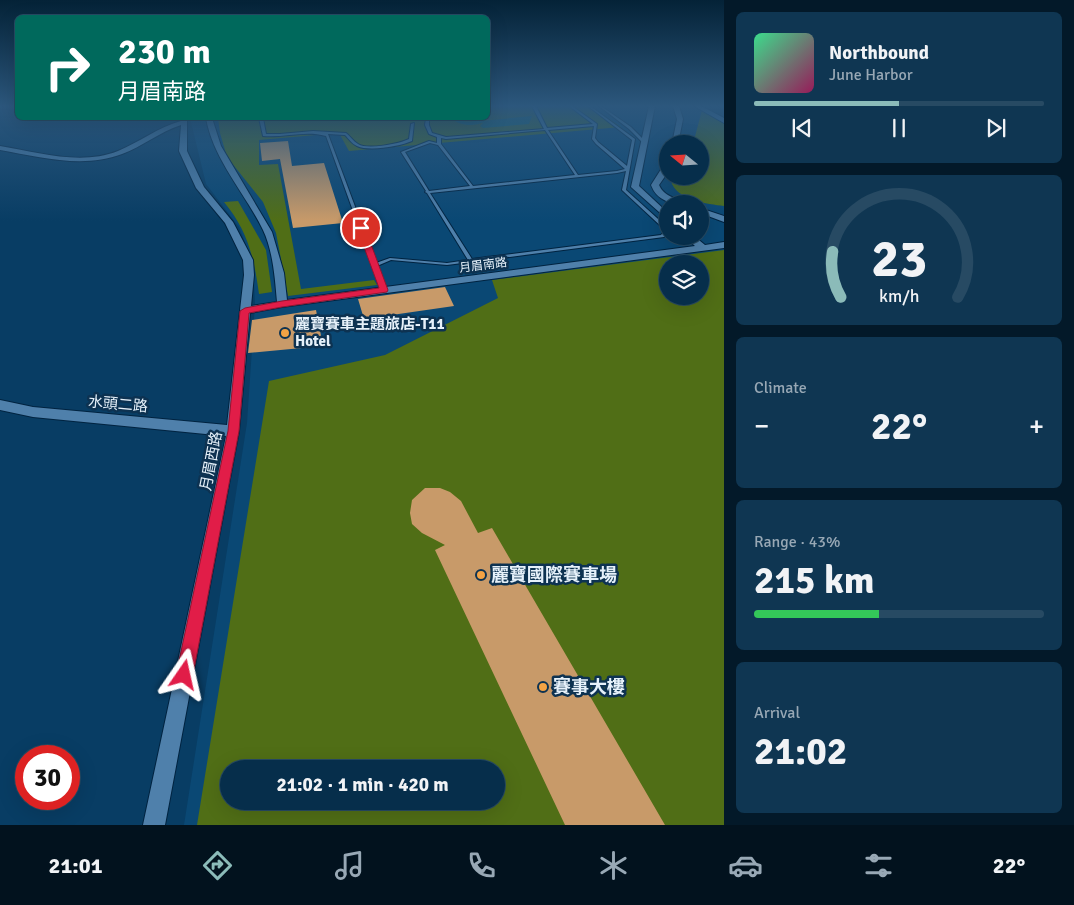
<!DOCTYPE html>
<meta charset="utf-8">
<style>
:root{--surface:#062e4b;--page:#0f3652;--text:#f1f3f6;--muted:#98a8b5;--line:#274a63;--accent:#8bbbb9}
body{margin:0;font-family:Signika,"Noto Sans TC",sans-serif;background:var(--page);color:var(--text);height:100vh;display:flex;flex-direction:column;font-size:19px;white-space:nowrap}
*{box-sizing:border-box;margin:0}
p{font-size:16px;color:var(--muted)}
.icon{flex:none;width:28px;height:28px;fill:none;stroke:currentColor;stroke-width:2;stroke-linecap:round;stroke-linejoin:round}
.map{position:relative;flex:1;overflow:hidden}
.details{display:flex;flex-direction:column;gap:12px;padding:12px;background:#031929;width:350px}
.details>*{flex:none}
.guide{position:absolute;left:15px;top:15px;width:475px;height:105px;border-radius:8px;box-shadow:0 5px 20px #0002,0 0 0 1px var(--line);background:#00695c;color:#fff;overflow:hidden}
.needle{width:32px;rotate:288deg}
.buttons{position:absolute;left:659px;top:135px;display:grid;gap:10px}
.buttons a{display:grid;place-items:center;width:50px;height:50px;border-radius:50%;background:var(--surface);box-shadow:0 5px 20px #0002,0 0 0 1px var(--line);font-size:25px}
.speed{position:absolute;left:15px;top:745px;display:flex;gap:10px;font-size:25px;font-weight:700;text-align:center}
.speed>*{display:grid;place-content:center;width:65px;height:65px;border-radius:50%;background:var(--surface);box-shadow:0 5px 20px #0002,0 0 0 1px var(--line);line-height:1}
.speed .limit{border:8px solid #d22;background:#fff;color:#111}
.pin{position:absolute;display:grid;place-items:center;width:42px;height:42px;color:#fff;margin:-21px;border:2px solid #fff;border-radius:50%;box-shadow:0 1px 5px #0007}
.me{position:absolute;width:55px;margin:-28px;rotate:11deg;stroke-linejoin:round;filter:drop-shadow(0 0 4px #0008)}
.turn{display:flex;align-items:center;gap:18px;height:105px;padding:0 20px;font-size:22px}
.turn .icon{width:65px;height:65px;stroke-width:2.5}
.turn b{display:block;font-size:35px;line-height:42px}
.big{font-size:38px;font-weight:700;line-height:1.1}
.details .tile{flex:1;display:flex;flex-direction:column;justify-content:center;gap:8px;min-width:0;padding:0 18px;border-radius:8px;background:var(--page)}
.details .dial{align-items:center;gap:0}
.dial svg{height:130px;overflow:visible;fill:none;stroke:var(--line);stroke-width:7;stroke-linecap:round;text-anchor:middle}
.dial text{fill:var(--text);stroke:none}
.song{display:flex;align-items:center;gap:15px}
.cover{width:60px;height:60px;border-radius:8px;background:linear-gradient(135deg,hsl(150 70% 55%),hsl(330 70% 35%))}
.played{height:5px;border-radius:2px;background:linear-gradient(90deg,var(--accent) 50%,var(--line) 50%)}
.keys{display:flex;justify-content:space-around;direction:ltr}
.heat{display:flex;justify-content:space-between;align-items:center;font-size:28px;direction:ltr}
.charge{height:8px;border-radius:4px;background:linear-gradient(90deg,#34c759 43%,var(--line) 0)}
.trip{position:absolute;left:220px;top:760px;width:285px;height:50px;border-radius:25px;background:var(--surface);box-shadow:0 5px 20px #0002,0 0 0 1px var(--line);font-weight:700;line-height:50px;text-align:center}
.tab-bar{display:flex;height:80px;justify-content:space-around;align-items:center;background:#02121e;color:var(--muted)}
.tab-bar .icon{width:35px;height:35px}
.tab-bar .current{color:var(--accent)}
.tab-bar b{font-size:22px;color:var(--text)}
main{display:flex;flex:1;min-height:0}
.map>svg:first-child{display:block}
.built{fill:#0a4874;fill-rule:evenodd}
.green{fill:#506e16;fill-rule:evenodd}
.water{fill:#136b64}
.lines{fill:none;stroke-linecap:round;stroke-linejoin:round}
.canal{fill:#136b64;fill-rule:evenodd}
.building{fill:#c89a69}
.lane-casing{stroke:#002340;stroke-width:2}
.street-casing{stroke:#002340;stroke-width:2}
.lane{fill:#4f80ab;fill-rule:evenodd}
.street{fill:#4f80ab;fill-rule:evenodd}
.route{fill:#e11d48;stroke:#92132f}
.poi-dot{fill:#f4a344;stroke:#0d3251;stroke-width:2}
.labels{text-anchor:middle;stroke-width:5;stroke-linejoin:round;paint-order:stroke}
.far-street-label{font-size:12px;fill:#e6f1fa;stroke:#0d3251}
.poi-label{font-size:15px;font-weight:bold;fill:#e6f1fa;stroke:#0d3251;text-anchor:start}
.street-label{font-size:15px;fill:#e6f1fa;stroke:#0d3251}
.near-poi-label{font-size:18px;font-weight:bold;fill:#e6f1fa;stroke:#0d3251;text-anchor:start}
</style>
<main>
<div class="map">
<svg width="724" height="825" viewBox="0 0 724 825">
<rect width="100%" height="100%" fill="#083d64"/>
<!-- built -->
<path class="built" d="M488,106H696L724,122V825H184L247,423L255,304L253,263L239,227L206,184L190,118H488ZM668,144H700V176H668ZM668,204H700V236H668ZM668,264H700V296H668ZM229,769H496V801H229Z"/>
<!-- green -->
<path class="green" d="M488,106H590L621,127L349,151L339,133L259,140V165L278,164L301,289L374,280L377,285L288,296L276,233L263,202L227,157L220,133L218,118H488Z
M702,110L724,122V206C708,204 676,200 671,181L675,176H700V144H693Z
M238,201L266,250L272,292L259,294C254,258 248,231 224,202Z
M724,250V825H197L269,381L385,355L498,298L492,280ZM668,264H700V296H668ZM229,769H496V801H229Z"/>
<!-- water -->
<path class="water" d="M532,116L529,124L483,128L480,126L483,123L481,121Z"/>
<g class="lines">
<!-- canal -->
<path class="canal" d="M451,118C457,117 458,120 463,121C470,123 478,119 484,122C474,127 459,126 451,118Z"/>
</g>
<!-- building -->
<path class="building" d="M288,141L292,166L324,163L343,223L293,228L280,159L262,161L260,143Z
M445,287L454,306L364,319L358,299Z
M316,310L323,346L248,353L252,320Z
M425,488H440L450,492L461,501L478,533L492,528L665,825H565L435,550L445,545L422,533L412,524L410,513L412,500Z"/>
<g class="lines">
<!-- lane casing -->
<g class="lane-casing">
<path id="lane" d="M532,106H536L547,128L593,124L569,106H572L597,124L595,138L598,142L627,166L632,140L588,106H590L635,139L626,190L668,228V232L664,237L447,265L391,260L377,266L386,290L384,292L382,291L326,136C305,130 284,138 263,136L259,118H263L266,134H280L313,131L346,133C350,136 353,141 358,144C367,150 399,144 409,139L411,124L414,123L412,141C400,146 370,152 357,146C352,144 349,139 345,135L328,134L376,263L390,258L447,263L468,260L427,193L425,192L426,191L401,152L429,141L437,143V137L429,134L425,125L426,118H429V125L432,133L446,137L544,129ZM594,126L592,139L596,144L625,169L617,171L578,175L548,130ZM545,130L575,175L473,186L441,144V138L446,139ZM430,143L438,145L470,186L429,191L405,152ZM626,171L622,190L665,230L661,235L472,259L430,193L617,173Z
M599,106H601L631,127L645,141V143H643L629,129Z"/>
</g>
<!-- street casing -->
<g class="street-casing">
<path id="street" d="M649,106H655L639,186L668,213V220L631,187Z
M673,106H679L683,119L678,144H672L677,119Z
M694,106H701L724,118V123Z
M181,118H187V151L204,187L233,222L253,260L254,275L251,306L277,302C275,279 273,251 263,230C245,193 213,159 206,118H212L221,146L272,232L284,273L287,300L695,246L684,236H694L705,245L724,242V248L282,307L250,313L239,431L165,825H143L226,436L33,417L0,410V400L33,407L227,425L244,275L243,260L225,223L196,188L179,151L181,125C159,132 142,147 122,154C83,169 40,157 0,150V146C37,152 81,166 118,151C140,142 158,127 181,121Z
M665,163H668V172L659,185C664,197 676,197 686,204C671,204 657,201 651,185Z
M700,208L724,216V222L700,213Z"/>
</g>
<!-- lane -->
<use href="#lane" class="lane"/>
<!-- street -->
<use href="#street" class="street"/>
</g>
<!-- sky -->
<linearGradient id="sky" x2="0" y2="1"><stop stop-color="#042237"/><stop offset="0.48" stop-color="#2c577d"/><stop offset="1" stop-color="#2c577d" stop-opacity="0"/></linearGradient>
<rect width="724" height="221" fill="url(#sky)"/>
<!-- route -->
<path class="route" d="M361,226L365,228L388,290L387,292L282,307L249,313L239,431L193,675L190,681L184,683L179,681L176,675L228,431L240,311L245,308L282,301L379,288L357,228Z"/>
<!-- markers -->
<g class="poi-dot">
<circle cx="285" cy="333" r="5"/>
<circle cx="481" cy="575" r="5"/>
<circle cx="543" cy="687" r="5"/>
</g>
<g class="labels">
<!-- far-street labels -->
<g class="far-street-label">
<text transform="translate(483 265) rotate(-7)" y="4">月眉南路</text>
</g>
<!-- poi labels -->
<g class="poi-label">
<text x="295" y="329">麗寶賽車主題旅店-T11<tspan x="295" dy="17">Hotel</tspan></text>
</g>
<!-- street labels -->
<g class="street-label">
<text transform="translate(118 404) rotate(5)" y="5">水頭二路</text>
<text transform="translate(211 461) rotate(-79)" y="5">月眉西路</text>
</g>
<!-- near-poi labels -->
<g class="near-poi-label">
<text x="491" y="581">麗寶國際賽車場</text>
<text x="553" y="693">賽事大樓</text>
</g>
</g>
</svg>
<div class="buttons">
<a><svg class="needle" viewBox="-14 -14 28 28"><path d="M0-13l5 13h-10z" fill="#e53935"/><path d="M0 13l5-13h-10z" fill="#98a8b5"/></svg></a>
<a><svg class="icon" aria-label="sound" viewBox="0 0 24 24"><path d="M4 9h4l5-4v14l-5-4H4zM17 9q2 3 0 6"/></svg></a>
<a><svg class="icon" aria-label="layers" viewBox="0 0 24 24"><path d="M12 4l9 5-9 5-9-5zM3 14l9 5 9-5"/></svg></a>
</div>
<div class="speed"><div class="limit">30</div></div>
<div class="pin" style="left:361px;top:228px;background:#d93025"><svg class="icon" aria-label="arrive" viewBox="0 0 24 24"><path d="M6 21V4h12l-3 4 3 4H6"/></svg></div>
<svg class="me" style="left:184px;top:675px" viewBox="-20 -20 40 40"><path d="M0-17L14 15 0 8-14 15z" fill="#e11d48" stroke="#fff" stroke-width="4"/></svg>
<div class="trip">21:02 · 1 min · 420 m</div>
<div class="guide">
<div class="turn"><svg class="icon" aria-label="right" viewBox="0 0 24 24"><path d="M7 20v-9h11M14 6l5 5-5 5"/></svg><div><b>230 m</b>月眉南路</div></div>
</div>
</div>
<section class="details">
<div class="tile">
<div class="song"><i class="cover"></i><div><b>Northbound</b><p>June Harbor</p></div></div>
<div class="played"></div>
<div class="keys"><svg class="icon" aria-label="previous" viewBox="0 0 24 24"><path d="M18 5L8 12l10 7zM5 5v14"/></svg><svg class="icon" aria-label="pause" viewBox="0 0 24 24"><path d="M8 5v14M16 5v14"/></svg><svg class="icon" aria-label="next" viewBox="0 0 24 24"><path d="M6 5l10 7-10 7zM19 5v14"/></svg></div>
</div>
<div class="tile dial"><svg viewBox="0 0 100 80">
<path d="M14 69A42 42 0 1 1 86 69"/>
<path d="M14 69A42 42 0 0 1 9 41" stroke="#8bbbb9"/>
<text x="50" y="56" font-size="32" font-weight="700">23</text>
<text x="50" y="72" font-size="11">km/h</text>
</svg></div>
<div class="tile"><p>Climate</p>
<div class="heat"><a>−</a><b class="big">22°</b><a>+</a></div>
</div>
<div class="tile"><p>Range · 43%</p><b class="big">215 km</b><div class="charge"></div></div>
<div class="tile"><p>Arrival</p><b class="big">21:02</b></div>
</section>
</main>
<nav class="tab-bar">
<b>21:01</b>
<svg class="icon current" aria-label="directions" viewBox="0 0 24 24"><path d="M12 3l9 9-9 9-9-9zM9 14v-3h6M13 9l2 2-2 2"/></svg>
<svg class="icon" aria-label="music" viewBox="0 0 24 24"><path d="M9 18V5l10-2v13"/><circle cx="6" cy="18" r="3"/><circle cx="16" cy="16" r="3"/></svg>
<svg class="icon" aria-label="phone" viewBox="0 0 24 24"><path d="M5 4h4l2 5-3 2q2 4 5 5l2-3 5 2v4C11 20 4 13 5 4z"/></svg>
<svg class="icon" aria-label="climate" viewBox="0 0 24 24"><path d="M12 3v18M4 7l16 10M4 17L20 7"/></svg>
<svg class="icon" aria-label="car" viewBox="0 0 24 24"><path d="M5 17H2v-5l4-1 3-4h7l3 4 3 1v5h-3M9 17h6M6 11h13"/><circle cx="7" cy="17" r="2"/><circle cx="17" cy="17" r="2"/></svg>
<svg class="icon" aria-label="filters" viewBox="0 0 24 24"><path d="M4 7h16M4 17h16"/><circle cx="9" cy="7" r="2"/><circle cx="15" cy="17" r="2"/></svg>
<b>22°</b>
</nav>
